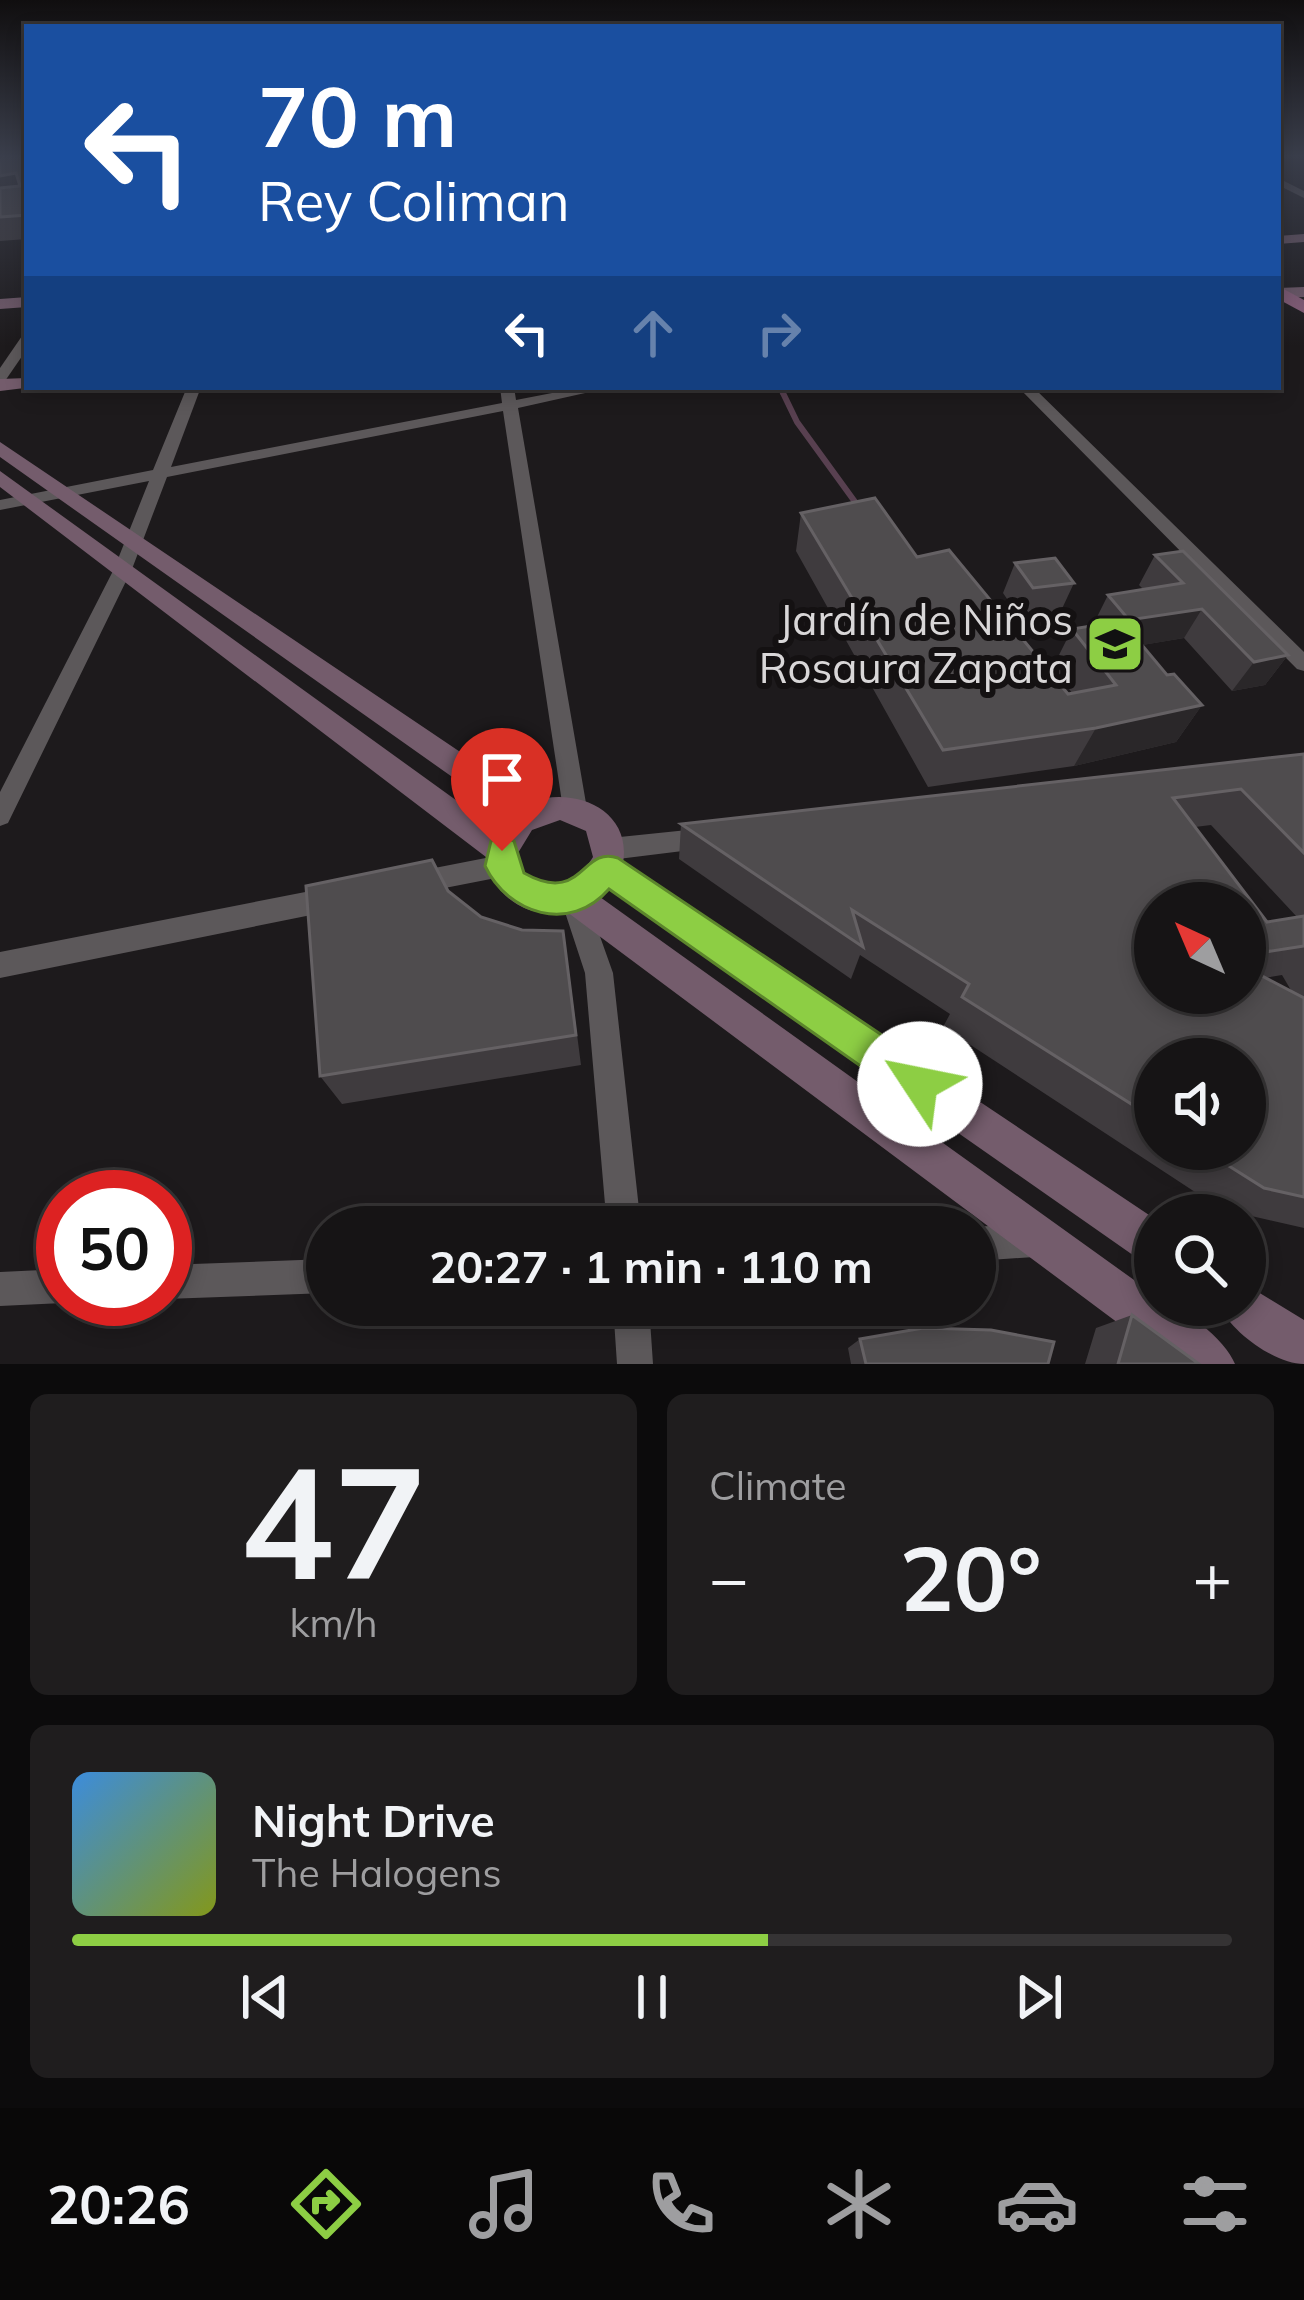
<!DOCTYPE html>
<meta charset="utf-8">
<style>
:root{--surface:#161415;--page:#1f1d1e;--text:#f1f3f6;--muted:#9e9ea0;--line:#353334;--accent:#8dce44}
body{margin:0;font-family:Mulish,sans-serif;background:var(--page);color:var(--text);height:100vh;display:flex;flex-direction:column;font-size:45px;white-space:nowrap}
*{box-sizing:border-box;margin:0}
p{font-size:39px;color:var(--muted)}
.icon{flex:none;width:66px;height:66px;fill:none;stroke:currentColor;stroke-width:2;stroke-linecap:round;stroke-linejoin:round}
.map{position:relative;height:1364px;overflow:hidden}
.panel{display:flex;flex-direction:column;gap:30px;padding:30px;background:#0c0b0c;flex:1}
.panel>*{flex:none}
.hud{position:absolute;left:24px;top:24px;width:1257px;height:366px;border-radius:0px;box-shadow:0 6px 18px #0003,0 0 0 3px var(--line);background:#1a4fa0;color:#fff;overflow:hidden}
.needle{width:78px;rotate:316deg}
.fabs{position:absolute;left:1134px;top:882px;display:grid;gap:24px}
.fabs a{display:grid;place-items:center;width:132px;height:132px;border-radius:50%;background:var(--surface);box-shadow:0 6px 18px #0003,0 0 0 3px var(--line);font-size:60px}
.speed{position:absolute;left:36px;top:1170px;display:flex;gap:24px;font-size:60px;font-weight:700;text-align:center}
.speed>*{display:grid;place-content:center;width:156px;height:156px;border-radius:50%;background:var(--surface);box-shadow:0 6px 18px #0003,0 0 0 3px var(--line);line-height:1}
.speed .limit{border:18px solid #d22;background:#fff;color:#111}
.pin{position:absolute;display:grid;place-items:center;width:102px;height:102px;color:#fff;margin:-123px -51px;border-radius:50% 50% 50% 0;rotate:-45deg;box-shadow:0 0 12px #0007}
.pin .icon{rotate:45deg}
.me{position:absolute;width:132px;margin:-66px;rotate:304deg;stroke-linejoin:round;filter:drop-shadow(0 0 9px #0008)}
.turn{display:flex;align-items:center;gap:42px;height:252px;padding:0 36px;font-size:54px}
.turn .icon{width:156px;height:156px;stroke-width:2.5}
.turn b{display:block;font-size:84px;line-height:102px}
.lanes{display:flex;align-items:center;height:114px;padding:0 36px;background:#0003;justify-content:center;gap:60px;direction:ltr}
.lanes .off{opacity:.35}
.big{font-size:90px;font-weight:700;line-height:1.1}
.panel .card{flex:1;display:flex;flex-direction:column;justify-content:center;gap:18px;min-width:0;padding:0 42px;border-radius:18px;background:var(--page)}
.panel .dial{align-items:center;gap:0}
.dial b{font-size:156px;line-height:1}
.song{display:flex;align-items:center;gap:36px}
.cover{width:144px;height:144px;border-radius:18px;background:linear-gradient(135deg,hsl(210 70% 55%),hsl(70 70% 35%))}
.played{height:12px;border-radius:6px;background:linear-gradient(90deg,var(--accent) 60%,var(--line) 60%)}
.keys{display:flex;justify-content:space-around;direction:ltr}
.heat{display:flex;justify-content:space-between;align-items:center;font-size:66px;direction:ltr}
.panel .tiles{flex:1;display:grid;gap:30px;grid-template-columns:1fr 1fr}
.card:last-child{grid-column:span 2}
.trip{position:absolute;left:306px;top:1206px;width:690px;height:120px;border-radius:60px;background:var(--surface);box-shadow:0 6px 18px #0003,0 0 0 3px var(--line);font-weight:700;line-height:120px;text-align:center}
.tab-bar{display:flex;height:192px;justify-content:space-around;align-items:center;background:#090808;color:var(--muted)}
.tab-bar .icon{width:84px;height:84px}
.tab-bar .on{color:var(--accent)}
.tab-bar b{font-size:54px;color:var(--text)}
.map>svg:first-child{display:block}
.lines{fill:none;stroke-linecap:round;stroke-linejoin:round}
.stream-far1{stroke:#584050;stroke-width:4.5}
.stream{stroke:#584050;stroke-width:6}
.street{fill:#5c585a;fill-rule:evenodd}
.secondary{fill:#745c6c;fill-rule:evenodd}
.primary{fill:#8d617d;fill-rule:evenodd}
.wall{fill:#3f3b3e;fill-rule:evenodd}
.shaded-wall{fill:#2a2729}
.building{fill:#4f4c4e;stroke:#656164;stroke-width:3}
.route{fill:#8dce44;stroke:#5c862c;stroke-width:3}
.labels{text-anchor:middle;stroke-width:12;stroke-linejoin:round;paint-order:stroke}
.poi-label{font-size:42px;fill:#d9d7d8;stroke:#141112;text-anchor:end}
</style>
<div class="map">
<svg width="1304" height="1364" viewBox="0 0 1304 1364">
<rect width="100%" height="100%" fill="#1d1a1c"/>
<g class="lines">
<!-- stream-far1 -->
<path class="stream-far1" d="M780,387L783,394"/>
<!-- stream -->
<path class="stream" d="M782,391L797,422L858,506"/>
<!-- street -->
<path class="street" d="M1278,178L1304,191V198L1278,185Z
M27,335V349L5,381L0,382V368L22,336Z
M187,387H201L171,467L502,403L500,387H514L516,400L583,387H612L518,408L587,809L583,816L575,819L567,816L563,809L503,411L167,477L132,569L8,823L0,826V792L114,569L149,481L0,510V500L153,470Z
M1018,387H1033L1304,652V671L1297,669Z
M707,828L716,831L719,838L716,845L707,848L610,860L601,857L598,849L601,841L610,838Z
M501,855L510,858L514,866L510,874L501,877L414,894L405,891L401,883L405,875L414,872Z
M573,885L582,889L586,897L613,973L641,1227H607L585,973L560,897L564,889Z
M336,886L345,890L349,898L345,906L336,910L0,978V952Z
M1034,1223L1046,1228L1051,1240L1046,1252L1034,1257L975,1261V1227Z
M327,1259V1293L165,1299H164L165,1265Z
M63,1269V1299H73L63,1303L0,1306V1272Z
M613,1305H649L653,1364H617Z"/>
<!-- secondary -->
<path class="secondary" d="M1304,234V242L1278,244V236Z
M1304,287V297L1278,298V288Z
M27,297V307L0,309V299Z
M27,378V387H33L0,391V379Z
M0,442L533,801C576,787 632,810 623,863L1155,1219V1267L1140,1260L609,889L600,897L1155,1295V1305C1183,1305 1225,1339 1235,1364H1173L567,912C528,920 491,896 486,857L0,487V471L496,829L506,815L0,457ZM560,820L586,831L593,857C576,885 543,894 520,867L518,853L532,830Z
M1245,1284L1304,1320V1364C1275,1364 1231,1332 1219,1305H1245Z"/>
<!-- primary -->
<path class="primary" d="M1278,286L1304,300V313L1278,299Z"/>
</g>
<!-- wall -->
<path class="wall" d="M0,155H27V239L0,241Z
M801,513L917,557L1068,694L1072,693L1053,667L1072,629L1093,625L1108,595L1144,590L1139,585L1155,555L1288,655L1265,685L1232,691L1184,638L1142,645L1167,675L1202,705L1176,742L1074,766L928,787L796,551Z
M1015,563L1074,583L1060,613L1020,618L1003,593Z
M1304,754V1228L1221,1209L943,1027L950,1014L860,955L851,979L679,859L681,824ZM1211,825L1297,917L1267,922L1195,827ZM1245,903V993H1155ZM1282,975L1292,992L1265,978ZM1155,1059L1245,1149H1155Z
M481,917L568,965L581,1065L342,1104L320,1076Z
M1132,1315L1199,1364H1085L1096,1328Z
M860,1339L1048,1364H851L848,1348Z"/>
<!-- shaded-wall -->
<path class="shaded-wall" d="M16,173L27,195L0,200V176Z
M1202,609L1184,638L1113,650L1129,620Z
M1288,655L1265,685L1232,691L1254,662Z
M1202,705L1176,742L1074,766L1096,728Z"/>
<!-- building -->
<path class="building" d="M19,155H27V215L0,217V188L20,186L16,173L0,176V158H17Z
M875,498L917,557L949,550L1068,694L1116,685L1072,629L1122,621L1167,675L1174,674L1202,705L1096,728L943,750L801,513Z
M1183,551L1288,655L1254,662L1202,609L1129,620L1108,595L1183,583L1155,555Z
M1055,558L1074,583L1033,588L1015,563Z
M1304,754V853L1241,789L1173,798L1267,922L1304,916V946L1245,955V903H1155V993H1245V967L1304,998V1197L1264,1188L1202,1149H1245V1059H1155V1119L962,997L969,984L852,910L863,947L681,824Z
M432,860L448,891L481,917L522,930L563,931L576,1035L320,1076L306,886Z
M1132,1315L1199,1364H1118Z
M923,1328L991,1330L1054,1342L1048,1364H866L860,1339Z"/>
<!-- sky -->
<linearGradient id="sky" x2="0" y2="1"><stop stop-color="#100e0f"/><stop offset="0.45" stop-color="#3a3e4b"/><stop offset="1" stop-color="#3a3e4b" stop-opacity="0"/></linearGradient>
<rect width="1304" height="346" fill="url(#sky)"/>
<!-- route -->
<path class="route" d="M502,837L514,841L524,873C583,906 581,845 618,858L934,1070L939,1084L934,1098L920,1103L906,1098L609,889C570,934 508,914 485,866L491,841Z"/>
<!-- icons -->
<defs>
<g id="school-square" transform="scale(3)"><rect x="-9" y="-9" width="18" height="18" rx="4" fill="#8dce44" stroke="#141112"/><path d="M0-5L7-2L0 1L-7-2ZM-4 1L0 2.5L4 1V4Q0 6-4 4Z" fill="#111"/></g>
</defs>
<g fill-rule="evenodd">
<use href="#school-square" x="1115" y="644"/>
</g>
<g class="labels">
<!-- poi labels -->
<g class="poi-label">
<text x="1073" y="635">Jardín de Niños<tspan x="1073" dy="48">Rosaura Zapata</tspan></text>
</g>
</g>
</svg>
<div class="fabs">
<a><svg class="needle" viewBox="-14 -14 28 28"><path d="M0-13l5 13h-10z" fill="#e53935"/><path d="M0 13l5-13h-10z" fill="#9e9ea0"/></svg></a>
<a><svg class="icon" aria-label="sound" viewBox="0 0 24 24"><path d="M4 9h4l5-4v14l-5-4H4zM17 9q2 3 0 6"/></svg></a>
<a><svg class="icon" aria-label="search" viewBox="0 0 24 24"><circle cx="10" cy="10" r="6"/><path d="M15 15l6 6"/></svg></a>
</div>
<div class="speed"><div class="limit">50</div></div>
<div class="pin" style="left:502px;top:851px;background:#d93025"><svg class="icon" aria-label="arrive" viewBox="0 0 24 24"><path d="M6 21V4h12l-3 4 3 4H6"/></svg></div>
<svg class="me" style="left:920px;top:1084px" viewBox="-20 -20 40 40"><circle r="19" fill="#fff"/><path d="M0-13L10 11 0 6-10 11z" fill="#8dce44"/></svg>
<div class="trip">20:27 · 1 min · 110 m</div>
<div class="hud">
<div class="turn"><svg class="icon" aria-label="left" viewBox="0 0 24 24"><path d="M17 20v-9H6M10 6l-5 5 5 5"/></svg><div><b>70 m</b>Rey Coliman</div></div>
<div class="lanes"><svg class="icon" aria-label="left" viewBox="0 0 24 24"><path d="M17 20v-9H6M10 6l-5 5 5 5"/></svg><svg class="icon off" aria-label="ahead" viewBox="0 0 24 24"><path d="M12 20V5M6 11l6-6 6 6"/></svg><svg class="icon off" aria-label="right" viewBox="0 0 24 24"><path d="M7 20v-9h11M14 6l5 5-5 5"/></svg></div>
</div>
</div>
<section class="panel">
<div class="tiles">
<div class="card dial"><b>47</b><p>km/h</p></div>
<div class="card"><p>Climate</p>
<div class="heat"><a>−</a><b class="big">20°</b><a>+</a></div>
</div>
<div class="card">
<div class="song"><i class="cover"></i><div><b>Night Drive</b><p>The Halogens</p></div></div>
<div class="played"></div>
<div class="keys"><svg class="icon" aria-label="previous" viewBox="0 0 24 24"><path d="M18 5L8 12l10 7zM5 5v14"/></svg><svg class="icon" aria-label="pause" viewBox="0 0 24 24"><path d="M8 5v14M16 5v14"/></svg><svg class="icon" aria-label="next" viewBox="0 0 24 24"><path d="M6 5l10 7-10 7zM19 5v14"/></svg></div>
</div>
</div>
</section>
<nav class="tab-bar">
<b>20:26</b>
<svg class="icon on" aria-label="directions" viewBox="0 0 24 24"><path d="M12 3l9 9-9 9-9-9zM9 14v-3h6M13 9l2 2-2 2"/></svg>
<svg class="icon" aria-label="music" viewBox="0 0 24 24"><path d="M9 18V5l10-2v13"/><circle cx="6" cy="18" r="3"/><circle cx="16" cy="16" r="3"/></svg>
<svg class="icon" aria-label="phone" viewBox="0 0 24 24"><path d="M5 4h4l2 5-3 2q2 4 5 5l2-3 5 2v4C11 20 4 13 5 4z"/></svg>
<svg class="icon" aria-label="climate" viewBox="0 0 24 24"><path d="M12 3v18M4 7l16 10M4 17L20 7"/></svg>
<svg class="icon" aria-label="car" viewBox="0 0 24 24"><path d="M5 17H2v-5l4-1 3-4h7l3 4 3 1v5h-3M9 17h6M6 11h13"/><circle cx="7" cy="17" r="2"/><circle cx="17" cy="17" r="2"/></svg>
<svg class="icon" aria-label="filters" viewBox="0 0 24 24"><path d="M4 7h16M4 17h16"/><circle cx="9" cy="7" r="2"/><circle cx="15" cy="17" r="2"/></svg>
</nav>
